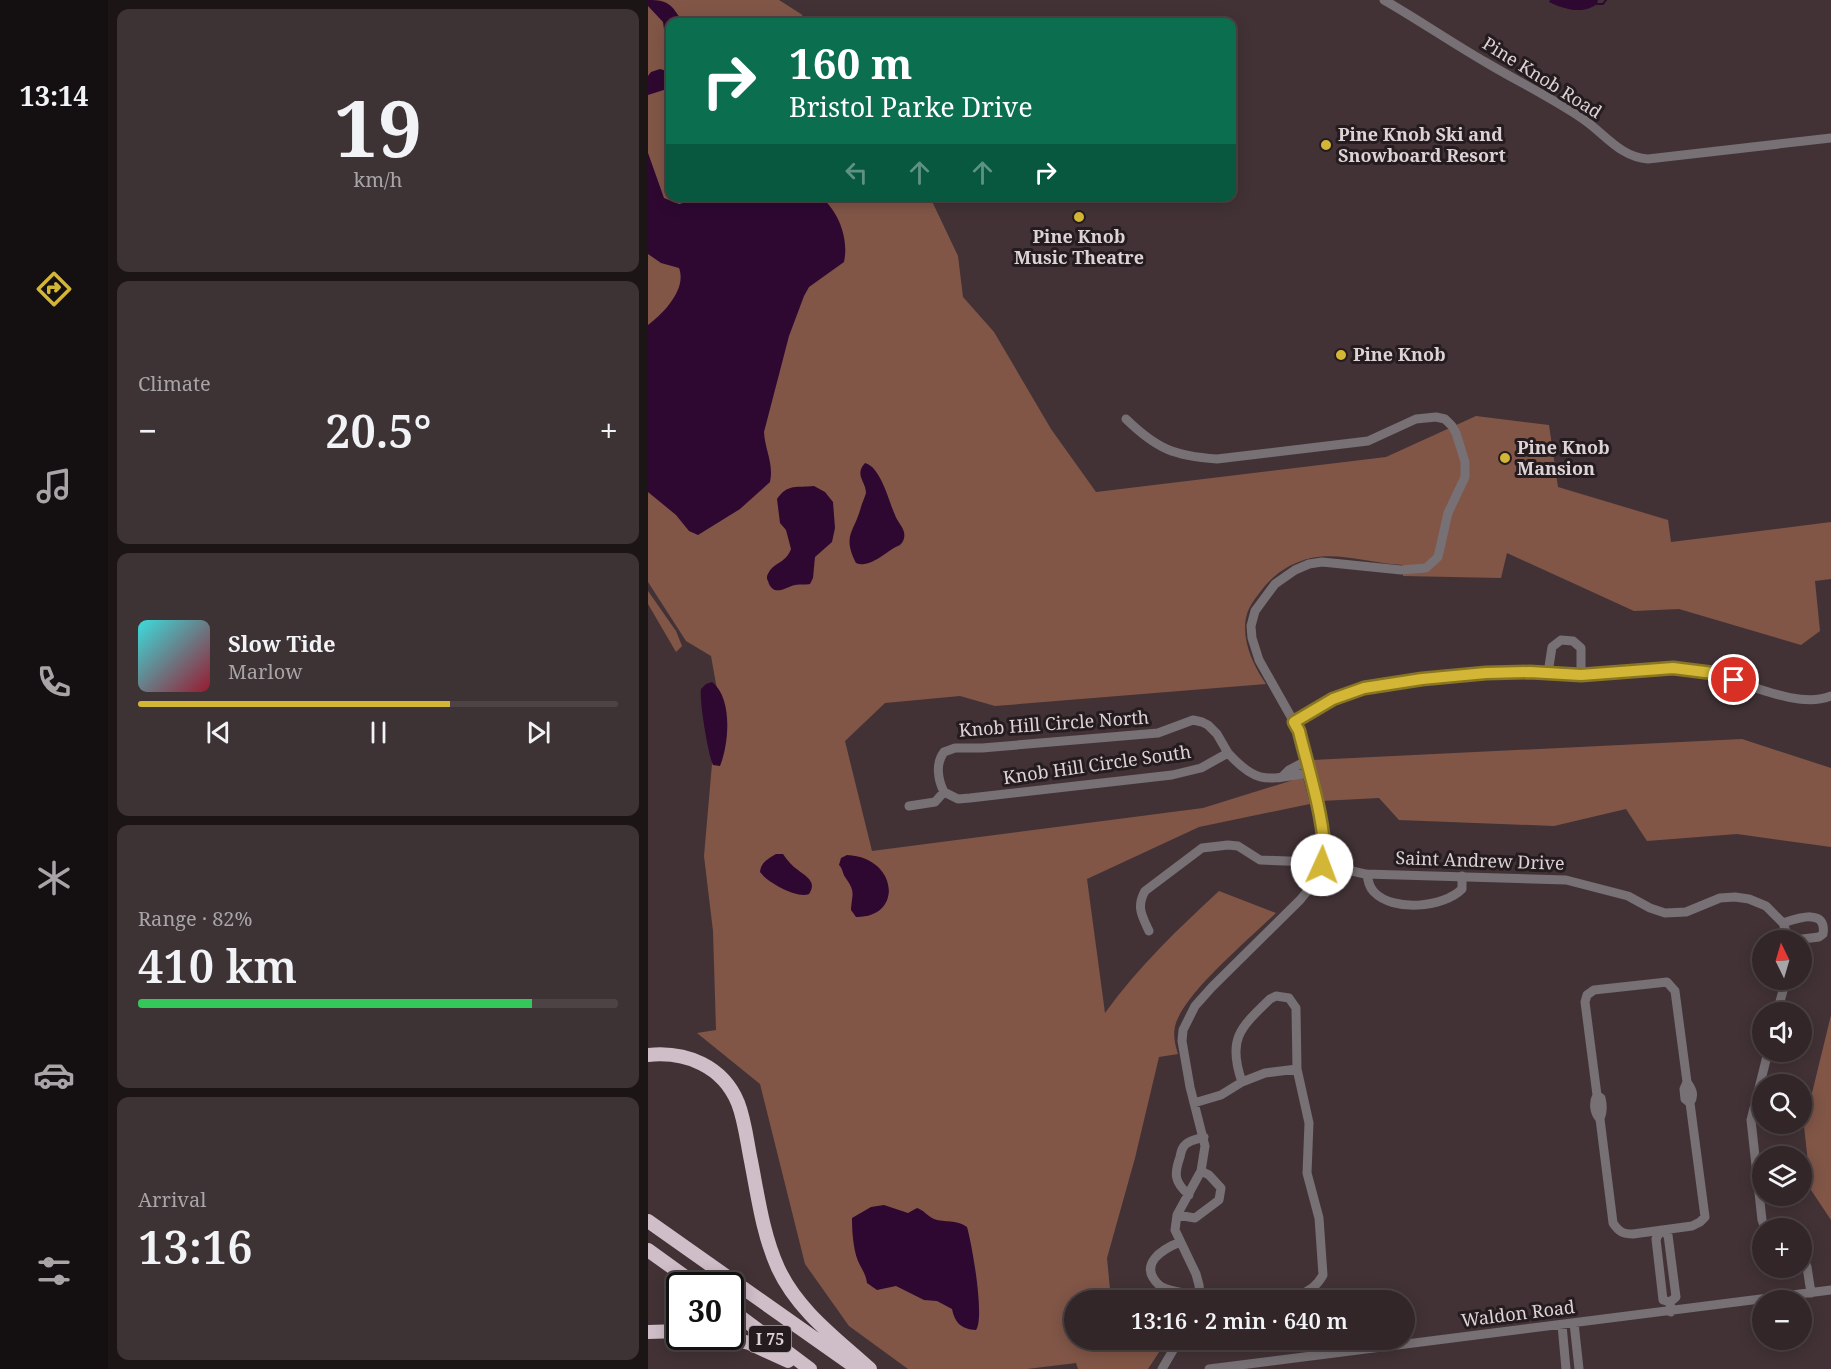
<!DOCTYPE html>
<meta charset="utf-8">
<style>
:root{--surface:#322628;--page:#3d3234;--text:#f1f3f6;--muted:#a8a5a8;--line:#4d4345;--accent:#d3b635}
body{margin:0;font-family:"Noto Serif",serif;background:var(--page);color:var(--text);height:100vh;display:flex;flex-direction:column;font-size:22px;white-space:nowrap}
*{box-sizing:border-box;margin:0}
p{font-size:20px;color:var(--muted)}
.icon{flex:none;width:33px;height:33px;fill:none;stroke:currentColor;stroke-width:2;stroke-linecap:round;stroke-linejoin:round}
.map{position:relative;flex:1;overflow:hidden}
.details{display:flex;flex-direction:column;gap:9px;padding:9px;background:#1c1516;width:540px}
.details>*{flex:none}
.guide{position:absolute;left:18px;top:18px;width:570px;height:183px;border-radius:12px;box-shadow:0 3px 15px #0003,0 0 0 2px var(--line);background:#0b6e4f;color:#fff;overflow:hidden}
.needle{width:39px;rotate:355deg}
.buttons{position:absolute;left:1104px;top:930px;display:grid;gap:12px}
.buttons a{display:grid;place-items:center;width:60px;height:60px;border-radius:50%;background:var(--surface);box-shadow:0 3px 15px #0003,0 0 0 2px var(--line);font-size:30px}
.speed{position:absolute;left:18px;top:1272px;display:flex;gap:12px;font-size:30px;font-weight:700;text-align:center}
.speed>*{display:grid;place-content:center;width:78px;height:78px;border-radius:50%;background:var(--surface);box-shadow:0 3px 15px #0003,0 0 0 2px var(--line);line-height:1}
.speed .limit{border:3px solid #111;border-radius:9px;background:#fff;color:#111}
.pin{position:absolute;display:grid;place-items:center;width:51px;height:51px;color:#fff;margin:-26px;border:3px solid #fff;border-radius:50%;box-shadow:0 2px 6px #0007}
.me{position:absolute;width:66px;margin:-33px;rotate:2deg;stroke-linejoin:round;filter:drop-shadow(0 0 4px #0008)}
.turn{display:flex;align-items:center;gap:21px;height:126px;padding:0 24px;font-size:27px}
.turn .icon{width:78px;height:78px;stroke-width:2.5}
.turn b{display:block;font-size:42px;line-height:51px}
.lanes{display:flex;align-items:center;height:57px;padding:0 24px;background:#0003;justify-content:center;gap:30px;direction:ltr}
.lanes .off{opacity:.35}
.big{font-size:45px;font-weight:600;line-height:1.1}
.details .widget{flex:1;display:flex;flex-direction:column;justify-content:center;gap:9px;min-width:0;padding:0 21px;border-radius:12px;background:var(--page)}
.details .dial{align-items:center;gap:0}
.dial b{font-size:78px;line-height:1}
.song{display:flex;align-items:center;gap:18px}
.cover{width:72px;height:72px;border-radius:9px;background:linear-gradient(135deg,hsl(180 70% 55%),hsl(350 70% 35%))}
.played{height:6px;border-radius:3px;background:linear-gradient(90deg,var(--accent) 65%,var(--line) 65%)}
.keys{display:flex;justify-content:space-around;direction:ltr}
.heat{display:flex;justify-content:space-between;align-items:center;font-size:33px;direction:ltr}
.charge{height:9px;border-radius:4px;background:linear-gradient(90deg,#34c759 82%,var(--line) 0)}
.trip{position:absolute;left:416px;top:1290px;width:351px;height:60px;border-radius:30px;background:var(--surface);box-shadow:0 3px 15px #0003,0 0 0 2px var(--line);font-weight:600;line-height:60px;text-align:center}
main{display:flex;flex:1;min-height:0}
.tabs{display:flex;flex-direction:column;width:108px;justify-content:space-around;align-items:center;background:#140f10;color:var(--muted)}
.tabs .icon{width:42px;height:42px}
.tabs .selected{color:var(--accent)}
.tabs b{font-size:27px;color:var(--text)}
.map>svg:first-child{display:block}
.green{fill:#815647}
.water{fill:#2e0831}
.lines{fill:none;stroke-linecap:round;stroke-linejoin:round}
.stream{stroke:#2e0831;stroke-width:2}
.minor{stroke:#777074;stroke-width:9}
.highway{stroke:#cfbdc7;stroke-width:14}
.route-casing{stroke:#897622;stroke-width:15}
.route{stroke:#d3b635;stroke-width:10}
.poi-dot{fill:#d3b635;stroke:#241c1e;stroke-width:2}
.labels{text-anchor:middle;stroke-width:6;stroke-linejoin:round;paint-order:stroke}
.shield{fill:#241c1e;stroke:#a69b9e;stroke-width:1.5}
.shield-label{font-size:16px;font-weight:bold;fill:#ddd2d5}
.street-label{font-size:18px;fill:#ddd2d5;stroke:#241c1e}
.poi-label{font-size:18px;font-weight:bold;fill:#ddd2d5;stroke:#241c1e;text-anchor:start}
</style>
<main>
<nav class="tabs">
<b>13:14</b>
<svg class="icon selected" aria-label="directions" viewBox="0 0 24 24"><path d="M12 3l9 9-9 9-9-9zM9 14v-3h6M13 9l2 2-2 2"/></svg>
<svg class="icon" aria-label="music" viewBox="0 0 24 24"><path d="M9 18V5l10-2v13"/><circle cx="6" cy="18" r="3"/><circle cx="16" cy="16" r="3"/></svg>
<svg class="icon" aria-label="phone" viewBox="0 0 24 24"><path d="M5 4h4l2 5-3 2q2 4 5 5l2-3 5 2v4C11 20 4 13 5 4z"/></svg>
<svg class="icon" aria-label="climate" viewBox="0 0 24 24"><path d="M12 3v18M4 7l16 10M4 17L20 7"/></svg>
<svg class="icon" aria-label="car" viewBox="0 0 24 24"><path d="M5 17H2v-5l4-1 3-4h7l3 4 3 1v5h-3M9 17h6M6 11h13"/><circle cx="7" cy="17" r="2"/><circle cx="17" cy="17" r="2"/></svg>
<svg class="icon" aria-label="filters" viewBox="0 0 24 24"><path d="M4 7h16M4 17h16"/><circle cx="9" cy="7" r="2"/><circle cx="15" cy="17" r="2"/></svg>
</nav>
<section class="details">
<div class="widget dial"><b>19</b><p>km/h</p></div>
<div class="widget"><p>Climate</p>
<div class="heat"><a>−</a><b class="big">20.5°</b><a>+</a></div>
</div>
<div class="widget">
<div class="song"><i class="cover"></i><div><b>Slow Tide</b><p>Marlow</p></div></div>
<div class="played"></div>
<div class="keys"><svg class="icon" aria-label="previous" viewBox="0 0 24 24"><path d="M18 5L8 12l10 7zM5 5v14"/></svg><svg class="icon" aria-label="pause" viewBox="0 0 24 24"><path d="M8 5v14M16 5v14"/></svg><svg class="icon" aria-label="next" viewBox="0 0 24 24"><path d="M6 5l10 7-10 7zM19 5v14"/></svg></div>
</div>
<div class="widget"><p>Range · 82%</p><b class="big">410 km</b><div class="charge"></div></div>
<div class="widget"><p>Arrival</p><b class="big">13:16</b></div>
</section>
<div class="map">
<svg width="1183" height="1369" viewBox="0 0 1183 1369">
<rect width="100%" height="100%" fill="#423236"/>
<!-- green -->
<path class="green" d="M0,0H131L153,14L160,22H22V196L282,197L310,256L315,297L346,332L403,429L448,492L738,457L828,416L901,425L910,487L1020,520L1023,542L1183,522V579L1167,581L1172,631L1153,645L1031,609L986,611L859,553L853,578L755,576V565C725,564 692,552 663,558C645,562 627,573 616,587C610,595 602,604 599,614C592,638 605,665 618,684L347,706L312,696L237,703L197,741L224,851L555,808L655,777L662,804L551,827L439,879L457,1013C491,966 529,930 571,891L628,913C602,938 544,987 530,1018C524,1030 526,1042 530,1054L511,1057L487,1158L459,1258L463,1300H426V1340H519L500,1369H430L428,1363L379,1369H260L201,1326L157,1264L112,1084L49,1033L68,1030L65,931L56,856L70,695L63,656L38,641L0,582Z
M0,591L28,631L34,646L28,652L0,604Z
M1094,739L1183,768V847L1089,834L999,841L978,809L906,826L751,820L731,798L673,801L664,760Z
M1183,1015V1220L1163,1190L1156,1126Z"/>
<!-- water -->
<path class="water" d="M0,0C22,0 23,5 35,22H22V43L17,36L15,22L0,6Z
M902,0H950L949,4C935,15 915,9 901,2Z
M12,69L22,72V88L0,95V76L3,72Z
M0,153L16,198L31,204L58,197H173C191,212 201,239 196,262L161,287L156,296L141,336L116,432C117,450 126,464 122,482L92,509L50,535L41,531L28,515L0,492V325C16,313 39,289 31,268L13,263L0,254Z
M217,463C233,467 241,502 247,515C249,521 254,525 256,532C257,537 256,541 252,545C239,550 223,569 208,563C194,535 206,533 213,507C214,503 217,497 218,493C218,482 206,475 217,463Z
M166,486L177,492L185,502L187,528L184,542L167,557L165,578L162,584C157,585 153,584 147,585C138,587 125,598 120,581C118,578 119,575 121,572C127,562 138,563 143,549L138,530L132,523L129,499C140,483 149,488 166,486Z
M64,682C85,698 81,744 72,766L65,765C60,754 51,700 53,689L58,684Z
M128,854H135C139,860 144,866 150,870C159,877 169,882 161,894C149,899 119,882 112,872C113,862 120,859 128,854Z
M199,855C250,857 256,918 208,917L203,910C204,893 208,892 197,877C194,872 195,869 191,865L193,858Z
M236,1205L260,1213L269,1208C276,1210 279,1216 286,1219C297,1223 308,1219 319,1227C324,1244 337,1318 328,1330C313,1329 307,1323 304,1309L289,1301L276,1300L248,1286L229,1290L219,1283C218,1274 213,1268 210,1261C205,1248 204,1231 204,1218L223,1207Z"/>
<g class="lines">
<!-- stream -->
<path class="stream" d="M949,4H955L958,0"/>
<!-- minor -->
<path class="minor" d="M736,0C771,20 804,43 839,63C871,82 904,98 935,119C957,134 972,157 1000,159L1183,138
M478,419C509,449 526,456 569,459L720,441L768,419L788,417L797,419L804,426L808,433L817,462V477L800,513L790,557L778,568L753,570L674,562L661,564L647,570L627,584L607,611L603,626L604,638L611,660L651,731L674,827L676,844L675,860L666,883L652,900L564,987L547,1006L535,1030L534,1041L542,1087L557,1146L553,1171L529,1215L527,1230L548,1274L551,1285L552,1295L550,1300
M900,673L904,647L913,640L925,641L933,648V675
M646,722C659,714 672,705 685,699C718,683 756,680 792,678C822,676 853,671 883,672C900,672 916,674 933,675C973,676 1011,664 1051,671C1089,677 1148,711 1183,696
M635,776L641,770L658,761
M296,792C290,780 287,764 296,752L307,748H334L510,733L545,720L554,722L560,725L569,734L580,753
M261,806L287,802L296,792L310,799L322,798L524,775L553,768L580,753C610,786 620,779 661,773
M719,874C720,881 721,887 726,892C745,912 795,908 814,889V876
M1135,923C1150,918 1179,908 1175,934L1171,937L1146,940
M501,931C494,916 488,907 497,891L554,848L580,845L590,846L612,860L665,862L717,874L918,880L980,896L1002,908L1017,913L1038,912L1072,898L1087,897L1101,899L1118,906L1135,923L1141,940
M1129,1012L1138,980
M949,1095L953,1098C955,1106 955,1112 952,1119C946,1113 945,1103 949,1095L937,1002L939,995L946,990L1019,982L1027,991L1039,1082
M546,1103L573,1095L594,1082L617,1073L649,1069
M952,1119L965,1223C971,1232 975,1234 985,1234L1044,1226L1052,1222L1057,1217L1042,1103C1047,1095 1044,1089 1039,1082L1036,1089L1037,1099L1042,1103
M541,1195C526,1182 526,1174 532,1157C533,1152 534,1147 538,1144C543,1140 550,1139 556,1137
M529,1215L547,1218L571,1200L573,1188L561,1175L553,1171
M1117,1228L1114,1220L1103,1120L1120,1052
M532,1242C515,1249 489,1264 511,1285C520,1294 594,1301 610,1300C623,1299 638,1297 651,1294C662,1292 670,1284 675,1275L671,1218L659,1173L661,1123L649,1069L648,1008L641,998L628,996L622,999C592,1028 579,1039 594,1082
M1154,1254L1159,1267L1163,1293
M1022,1302L1015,1300L1008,1239L1013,1230L1020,1235L1028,1297L1022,1302L1023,1312
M926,1323L931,1369
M914,1325L918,1369
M514,1369L531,1340
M561,1369L1183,1290"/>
<!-- highway -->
<path class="highway" d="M0,1055C38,1051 75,1066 90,1103C97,1121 99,1142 103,1161C110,1197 115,1235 130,1268C150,1311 188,1338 222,1369
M0,1221L210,1369
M0,1250L50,1286
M82,1309L162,1369
M0,1332L32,1331
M75,1336L101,1343L140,1361"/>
</g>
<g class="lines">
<!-- route casing -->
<g class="route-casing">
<path id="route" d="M674,865C683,838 658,761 651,731L646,722L685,699L716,688L774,679L838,673L882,672L933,675L1025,668L1065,673L1086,680"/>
</g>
<!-- route -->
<use href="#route" class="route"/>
</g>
<!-- markers -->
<g class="poi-dot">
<circle cx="678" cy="145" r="6"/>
<circle cx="431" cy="217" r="6"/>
<circle cx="693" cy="355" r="6"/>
<circle cx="857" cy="458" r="6"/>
</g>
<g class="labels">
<!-- shield labels -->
<rect class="shield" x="101" y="1326" width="42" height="26" rx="4.5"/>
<g class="shield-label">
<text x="122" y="1345">I 75</text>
</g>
<!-- street labels -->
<g class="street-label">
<text transform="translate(894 78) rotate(32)" y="6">Pine Knob Road</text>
<text transform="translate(406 724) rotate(-4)" y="6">Knob Hill Circle North</text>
<text transform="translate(449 765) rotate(-8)" y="6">Knob Hill Circle South</text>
<text transform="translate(832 861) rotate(2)" y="6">Saint Andrew Drive</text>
<text transform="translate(870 1314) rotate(-7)" y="6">Waldon Road</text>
</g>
<!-- poi labels -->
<g class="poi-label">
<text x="690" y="141">Pine Knob Ski and<tspan x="690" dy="21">Snowboard Resort</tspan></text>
<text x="431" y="243" text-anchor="middle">Pine Knob<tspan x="431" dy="21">Music Theatre</tspan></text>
<text x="705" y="361">Pine Knob</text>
<text x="869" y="454">Pine Knob<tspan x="869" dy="21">Mansion</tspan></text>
</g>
</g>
</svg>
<div class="buttons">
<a><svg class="needle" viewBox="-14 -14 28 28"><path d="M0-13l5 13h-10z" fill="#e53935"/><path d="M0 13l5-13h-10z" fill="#a8a5a8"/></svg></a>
<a><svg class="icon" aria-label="sound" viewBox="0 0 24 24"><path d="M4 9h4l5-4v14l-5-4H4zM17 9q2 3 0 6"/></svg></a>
<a><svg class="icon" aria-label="search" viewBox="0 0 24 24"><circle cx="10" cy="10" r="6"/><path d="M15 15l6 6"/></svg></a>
<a><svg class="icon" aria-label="layers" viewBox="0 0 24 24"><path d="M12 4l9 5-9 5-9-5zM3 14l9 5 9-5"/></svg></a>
<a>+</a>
<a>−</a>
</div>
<div class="speed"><div class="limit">30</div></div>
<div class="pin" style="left:1086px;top:680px;background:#d93025"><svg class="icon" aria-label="arrive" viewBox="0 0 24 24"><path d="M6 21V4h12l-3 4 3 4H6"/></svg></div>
<svg class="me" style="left:674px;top:865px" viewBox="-20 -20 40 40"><circle r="19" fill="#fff"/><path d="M0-13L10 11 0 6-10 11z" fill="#d3b635"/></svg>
<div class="trip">13:16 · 2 min · 640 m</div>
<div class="guide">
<div class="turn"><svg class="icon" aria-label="right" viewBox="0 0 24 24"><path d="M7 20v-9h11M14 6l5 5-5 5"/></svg><div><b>160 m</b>Bristol Parke Drive</div></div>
<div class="lanes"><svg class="icon off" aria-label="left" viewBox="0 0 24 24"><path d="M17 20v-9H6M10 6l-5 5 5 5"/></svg><svg class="icon off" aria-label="ahead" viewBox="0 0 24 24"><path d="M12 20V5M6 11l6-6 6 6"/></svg><svg class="icon off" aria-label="ahead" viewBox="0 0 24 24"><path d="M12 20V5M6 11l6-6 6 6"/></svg><svg class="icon" aria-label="right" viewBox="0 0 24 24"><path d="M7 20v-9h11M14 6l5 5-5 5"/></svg></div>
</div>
</div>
</main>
